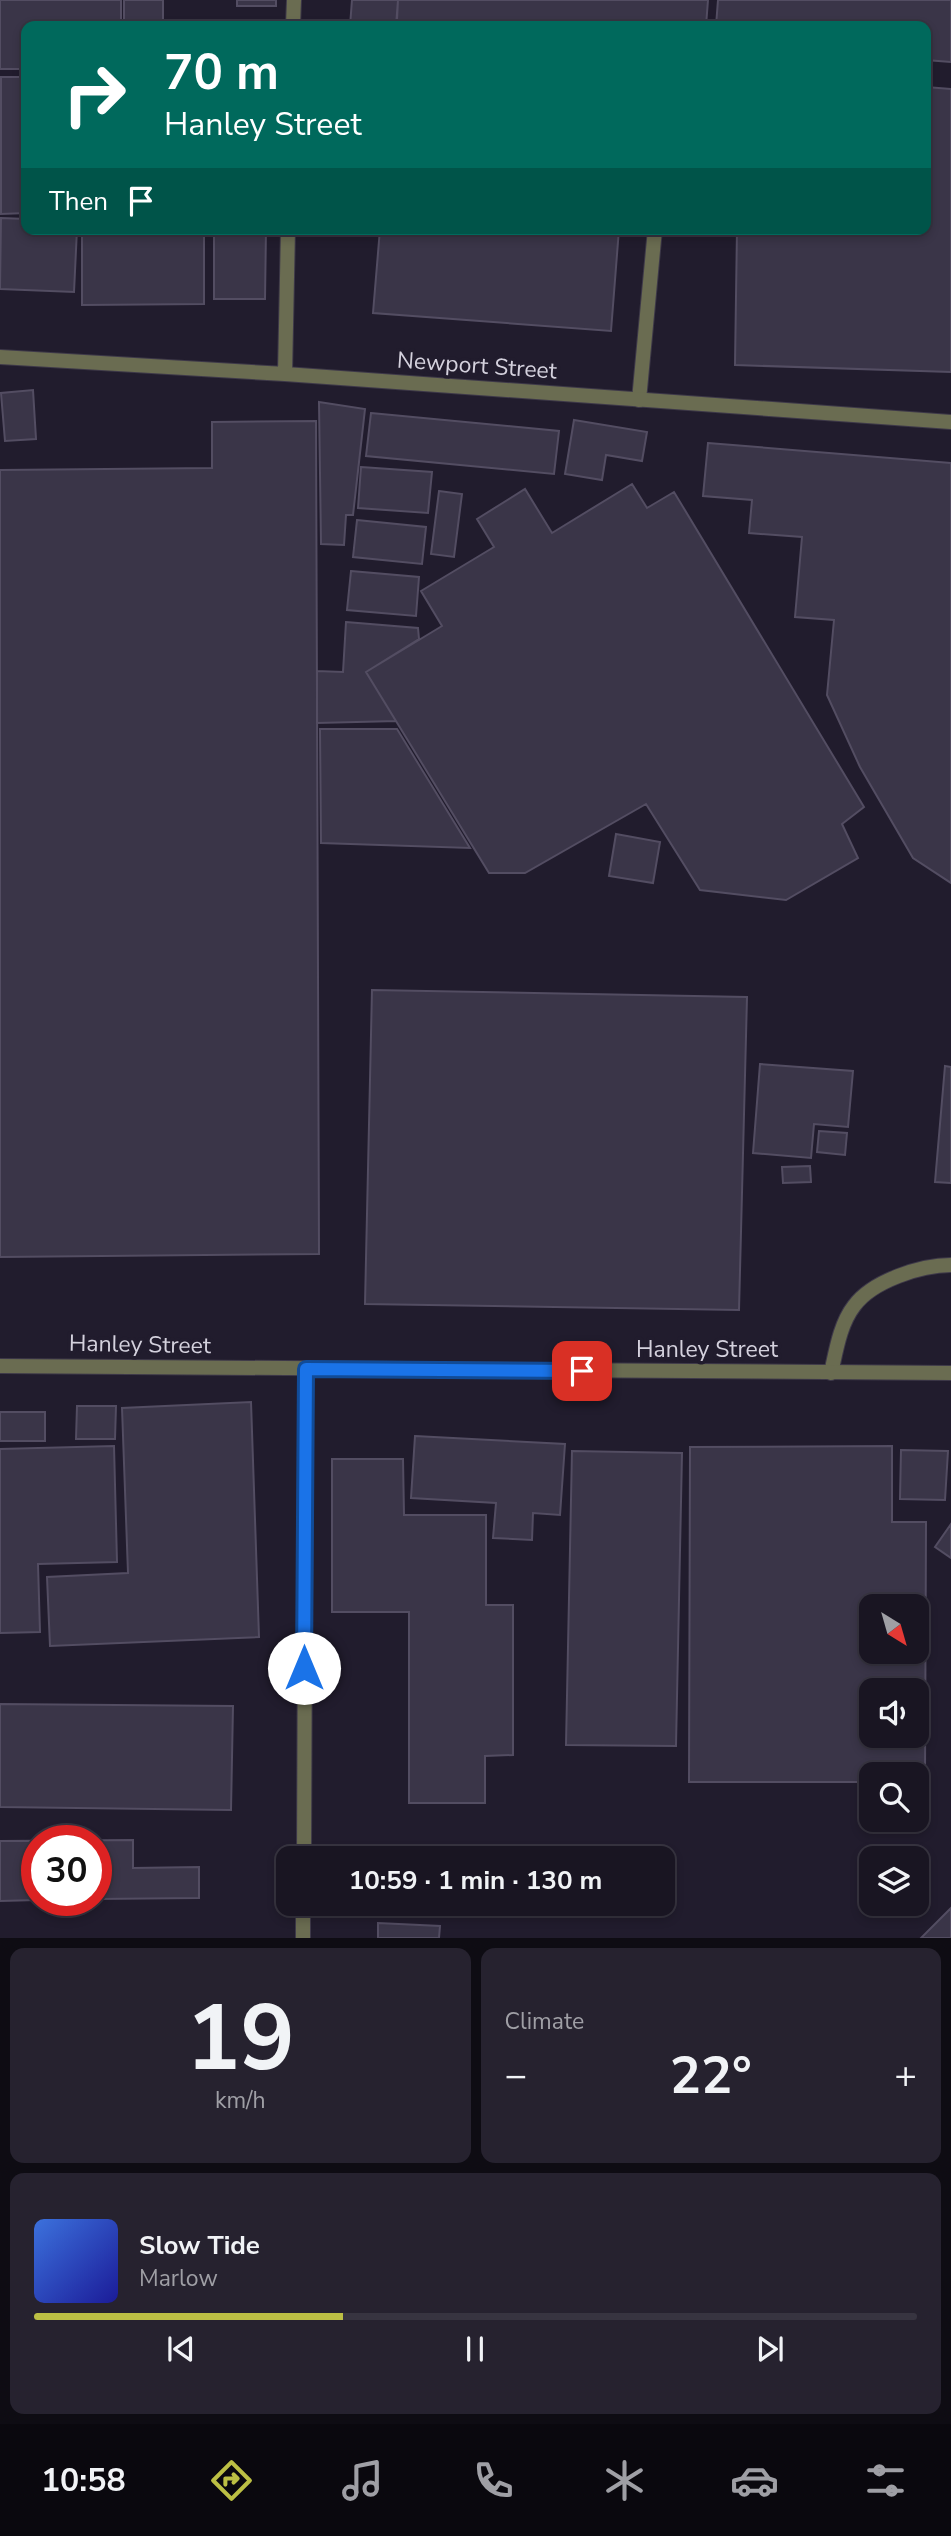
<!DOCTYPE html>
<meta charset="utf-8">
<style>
:root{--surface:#191522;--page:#26222f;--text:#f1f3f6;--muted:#9f9fa5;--line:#373440;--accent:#bcbf44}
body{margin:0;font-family:"Nunito Sans",sans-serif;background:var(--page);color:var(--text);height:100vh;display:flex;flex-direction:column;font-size:26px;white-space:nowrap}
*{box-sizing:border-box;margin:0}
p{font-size:23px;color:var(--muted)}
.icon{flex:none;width:38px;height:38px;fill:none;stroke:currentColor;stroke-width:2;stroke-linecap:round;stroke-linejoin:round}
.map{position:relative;height:1938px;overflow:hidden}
.details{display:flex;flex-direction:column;gap:10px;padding:10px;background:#0e0c13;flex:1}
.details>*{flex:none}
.guide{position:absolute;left:21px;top:21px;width:910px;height:214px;border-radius:14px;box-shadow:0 4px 10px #0003,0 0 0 2px var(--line);background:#00695c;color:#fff;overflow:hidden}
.needle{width:46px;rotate:143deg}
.tools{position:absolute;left:859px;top:1594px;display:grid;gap:14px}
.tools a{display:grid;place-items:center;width:70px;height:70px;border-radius:14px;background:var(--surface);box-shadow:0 4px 10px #0003,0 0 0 2px var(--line);font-size:35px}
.speed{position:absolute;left:21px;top:1825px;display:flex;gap:14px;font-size:35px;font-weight:700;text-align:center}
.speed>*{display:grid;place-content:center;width:91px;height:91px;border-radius:50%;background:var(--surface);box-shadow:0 4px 10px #0003,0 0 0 2px var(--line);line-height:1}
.speed .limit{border:10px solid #d22;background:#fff;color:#111}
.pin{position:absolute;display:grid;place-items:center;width:60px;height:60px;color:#fff;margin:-30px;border-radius:14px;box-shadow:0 4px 10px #0006}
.me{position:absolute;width:77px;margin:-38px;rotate:0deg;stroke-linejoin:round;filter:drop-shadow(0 0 5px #0008)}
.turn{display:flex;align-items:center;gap:24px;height:147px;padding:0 28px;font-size:32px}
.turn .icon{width:91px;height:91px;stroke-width:2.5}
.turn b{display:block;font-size:49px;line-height:60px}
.then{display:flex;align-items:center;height:66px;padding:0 28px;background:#0003;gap:14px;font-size:26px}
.big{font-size:52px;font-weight:700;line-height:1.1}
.details .card{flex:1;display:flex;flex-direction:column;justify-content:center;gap:10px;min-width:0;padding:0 24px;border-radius:14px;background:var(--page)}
.details .dial{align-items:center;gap:0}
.dial b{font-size:91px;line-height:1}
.song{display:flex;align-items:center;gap:21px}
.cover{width:84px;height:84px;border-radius:10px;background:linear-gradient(135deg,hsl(220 70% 55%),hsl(240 70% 35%))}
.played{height:7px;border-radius:4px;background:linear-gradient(90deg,var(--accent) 35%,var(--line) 35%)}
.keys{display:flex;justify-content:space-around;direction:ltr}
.heat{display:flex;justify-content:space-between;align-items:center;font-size:38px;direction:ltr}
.details .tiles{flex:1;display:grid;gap:10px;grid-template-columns:1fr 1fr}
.card:last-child{grid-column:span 2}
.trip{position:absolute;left:276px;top:1846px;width:399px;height:70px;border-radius:14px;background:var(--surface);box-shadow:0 4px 10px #0003,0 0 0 2px var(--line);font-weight:700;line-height:70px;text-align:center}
.menu{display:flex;height:112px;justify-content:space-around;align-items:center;background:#0a080e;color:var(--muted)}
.menu .icon{width:49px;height:49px}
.menu .selected{color:var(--accent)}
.menu b{font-size:32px;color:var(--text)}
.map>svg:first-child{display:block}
.building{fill:#3a3548;stroke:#534d62;stroke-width:2;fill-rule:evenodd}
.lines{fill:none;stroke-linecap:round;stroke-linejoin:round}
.lane-casing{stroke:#3e3949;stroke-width:16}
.street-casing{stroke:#3e3949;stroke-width:16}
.lane{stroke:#6a6c51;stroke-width:14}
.street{stroke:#6a6c51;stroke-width:14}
.route-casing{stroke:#114b97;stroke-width:18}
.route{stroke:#1a73e8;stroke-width:12}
.labels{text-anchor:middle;stroke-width:7;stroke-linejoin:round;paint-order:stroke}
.street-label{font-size:23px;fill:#d4d1dd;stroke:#211c2d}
</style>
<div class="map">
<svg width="951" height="1938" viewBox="0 0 951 1938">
<rect width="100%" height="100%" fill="#211c2d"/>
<!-- building -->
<path class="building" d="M0,0H121V26H26V69H0Z
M124,0H163V26H124Z
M237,0H276V6H237Z
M352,0H398L396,26H350Z
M398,0H708L706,26H475L397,20Z
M718,0H951V62L926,60V26H716Z
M397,20L475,26H396Z
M1,77H26V213L1,214Z
M926,87L951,89V372L735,365L737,229H926Z
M1,218L26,219V229H77L74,292L0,289Z
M82,229H204V304L82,305Z
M214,229H266L265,299H214Z
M380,229H619L611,331L373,313Z
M33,390L36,439L5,441L1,393Z
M319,402L365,409L353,515H346L344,545L321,544Z
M371,413L559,431L554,474L366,456Z
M574,420L647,432L642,461L606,455L602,480L565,474Z
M316,421L319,1254L0,1257V470L212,468V422Z
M708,443L951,463V883L913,858L860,767L827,695L834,620L795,617L802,537L749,533L752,500L703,496Z
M361,467L432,472L428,513L358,508Z
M632,484L647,508L674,492L864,807L842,824L858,858L786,900L700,890L646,804L525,873H489L366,672L442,626L421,591L494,547L477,519L525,489L552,533Z
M439,491L462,494L454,557L431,554Z
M357,520L426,527L422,564L353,557Z
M351,571L419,577L416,616L347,610Z
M346,622L418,628L419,639L366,672L396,721L317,723V671L343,672Z
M320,729H397L470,848L321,843Z
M616,834L660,842L653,883L609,876Z
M372,990L747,997L739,1310L365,1304Z
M760,1064L853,1071L848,1127L814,1124L811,1158L753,1153Z
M945,1066L951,1067V1183L935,1182Z
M819,1131L847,1133L845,1155L817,1152Z
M810,1166L811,1182L783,1183L782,1167Z
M251,1402L259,1637L50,1646L47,1577L128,1573L122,1408Z
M77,1406H116L115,1439H76Z
M0,1412H45V1441H0Z
M415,1436L565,1444L560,1515L533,1513L532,1540L493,1538L496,1503L411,1498Z
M114,1446L117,1562L38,1564L40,1632L0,1633V1449Z
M892,1446V1522H926L925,1781H917V1774H872V1782H689L690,1447ZM872,1606H917V1652H872ZM872,1690H917V1736H872Z
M901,1450L948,1451L945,1500L900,1499Z
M572,1451L682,1453L676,1746L566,1745Z
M332,1459H403L404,1515H486V1605H513V1755L485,1756V1803H409V1612H332Z
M951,1524V1558L935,1547Z
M0,1704L233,1706L231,1810L0,1807Z
M133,1840V1868L199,1867V1898L96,1899V1841H37V1900L0,1901V1841Z
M951,1908V1938H921Z
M378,1923L440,1926L439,1938H378Z"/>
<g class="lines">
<!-- lane casing -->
<g class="lane-casing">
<path id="lane" d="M639,400L655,229
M831,1373C836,1351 840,1324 854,1306C872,1281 921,1265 951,1265"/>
</g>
<!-- street casing -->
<g class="street-casing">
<path id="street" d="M293,26L294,0
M0,357L285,374L951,422
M285,374L288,229
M0,1366L951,1373
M304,1858L306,1369
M303,1938V1904"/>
</g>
<!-- lane -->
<use href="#lane" class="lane"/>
<!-- street -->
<use href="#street" class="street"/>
</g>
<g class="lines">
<!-- route casing -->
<g class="route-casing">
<path id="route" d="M304,1668L306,1369L582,1371"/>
</g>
<!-- route -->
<use href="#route" class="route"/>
</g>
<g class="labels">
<!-- street labels -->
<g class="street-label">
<text transform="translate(477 365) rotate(4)" y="8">Newport Street</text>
<text transform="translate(140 1344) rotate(1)" y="8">Hanley Street</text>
<text x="707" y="1357">Hanley Street</text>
</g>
</g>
</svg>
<div class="tools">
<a><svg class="needle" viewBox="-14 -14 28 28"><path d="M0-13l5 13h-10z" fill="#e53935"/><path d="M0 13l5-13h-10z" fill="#9f9fa5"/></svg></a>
<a><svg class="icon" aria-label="sound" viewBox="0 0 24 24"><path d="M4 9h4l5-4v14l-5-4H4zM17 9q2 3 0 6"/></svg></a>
<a><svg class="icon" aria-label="search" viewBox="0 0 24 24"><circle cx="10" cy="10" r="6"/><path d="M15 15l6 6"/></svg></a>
<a><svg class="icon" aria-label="layers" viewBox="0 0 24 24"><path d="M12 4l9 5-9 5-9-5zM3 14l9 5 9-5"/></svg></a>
</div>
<div class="speed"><div class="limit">30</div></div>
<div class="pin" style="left:582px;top:1371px;background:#d93025"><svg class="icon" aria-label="arrive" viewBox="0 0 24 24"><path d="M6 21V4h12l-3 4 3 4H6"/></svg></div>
<svg class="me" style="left:304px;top:1668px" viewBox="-20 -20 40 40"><circle r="19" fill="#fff"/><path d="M0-13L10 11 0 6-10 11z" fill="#1a73e8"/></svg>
<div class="trip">10:59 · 1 min · 130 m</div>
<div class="guide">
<div class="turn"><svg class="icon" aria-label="right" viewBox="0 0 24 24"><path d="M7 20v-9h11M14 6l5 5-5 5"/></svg><div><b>70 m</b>Hanley Street</div></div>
<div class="then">Then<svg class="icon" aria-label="arrive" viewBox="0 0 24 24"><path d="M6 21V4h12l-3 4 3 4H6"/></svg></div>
</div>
</div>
<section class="details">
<div class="tiles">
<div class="card dial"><b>19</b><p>km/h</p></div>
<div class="card"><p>Climate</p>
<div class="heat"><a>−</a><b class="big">22°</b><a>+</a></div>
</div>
<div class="card">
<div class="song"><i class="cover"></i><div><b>Slow Tide</b><p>Marlow</p></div></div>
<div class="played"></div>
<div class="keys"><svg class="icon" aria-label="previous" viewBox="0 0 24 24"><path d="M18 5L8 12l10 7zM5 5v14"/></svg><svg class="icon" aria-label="pause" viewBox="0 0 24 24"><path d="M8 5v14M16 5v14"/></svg><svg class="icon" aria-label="next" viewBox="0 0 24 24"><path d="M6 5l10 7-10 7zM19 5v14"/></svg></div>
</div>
</div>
</section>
<nav class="menu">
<b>10:58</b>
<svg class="icon selected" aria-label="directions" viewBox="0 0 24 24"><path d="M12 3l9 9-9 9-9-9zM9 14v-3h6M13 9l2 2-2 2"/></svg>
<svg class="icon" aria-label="music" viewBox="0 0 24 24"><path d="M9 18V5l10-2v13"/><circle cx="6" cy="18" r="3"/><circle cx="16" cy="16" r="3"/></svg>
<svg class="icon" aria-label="phone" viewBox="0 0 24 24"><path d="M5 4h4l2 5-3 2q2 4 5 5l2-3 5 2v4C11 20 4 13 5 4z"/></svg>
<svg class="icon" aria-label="climate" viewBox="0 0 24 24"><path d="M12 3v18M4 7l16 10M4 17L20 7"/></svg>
<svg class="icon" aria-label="car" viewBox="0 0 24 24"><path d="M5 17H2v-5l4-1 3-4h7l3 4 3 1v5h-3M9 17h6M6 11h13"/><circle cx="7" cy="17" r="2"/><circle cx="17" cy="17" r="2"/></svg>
<svg class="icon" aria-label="filters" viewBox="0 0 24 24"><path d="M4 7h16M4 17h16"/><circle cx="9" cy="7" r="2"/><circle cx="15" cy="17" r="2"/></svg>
</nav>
